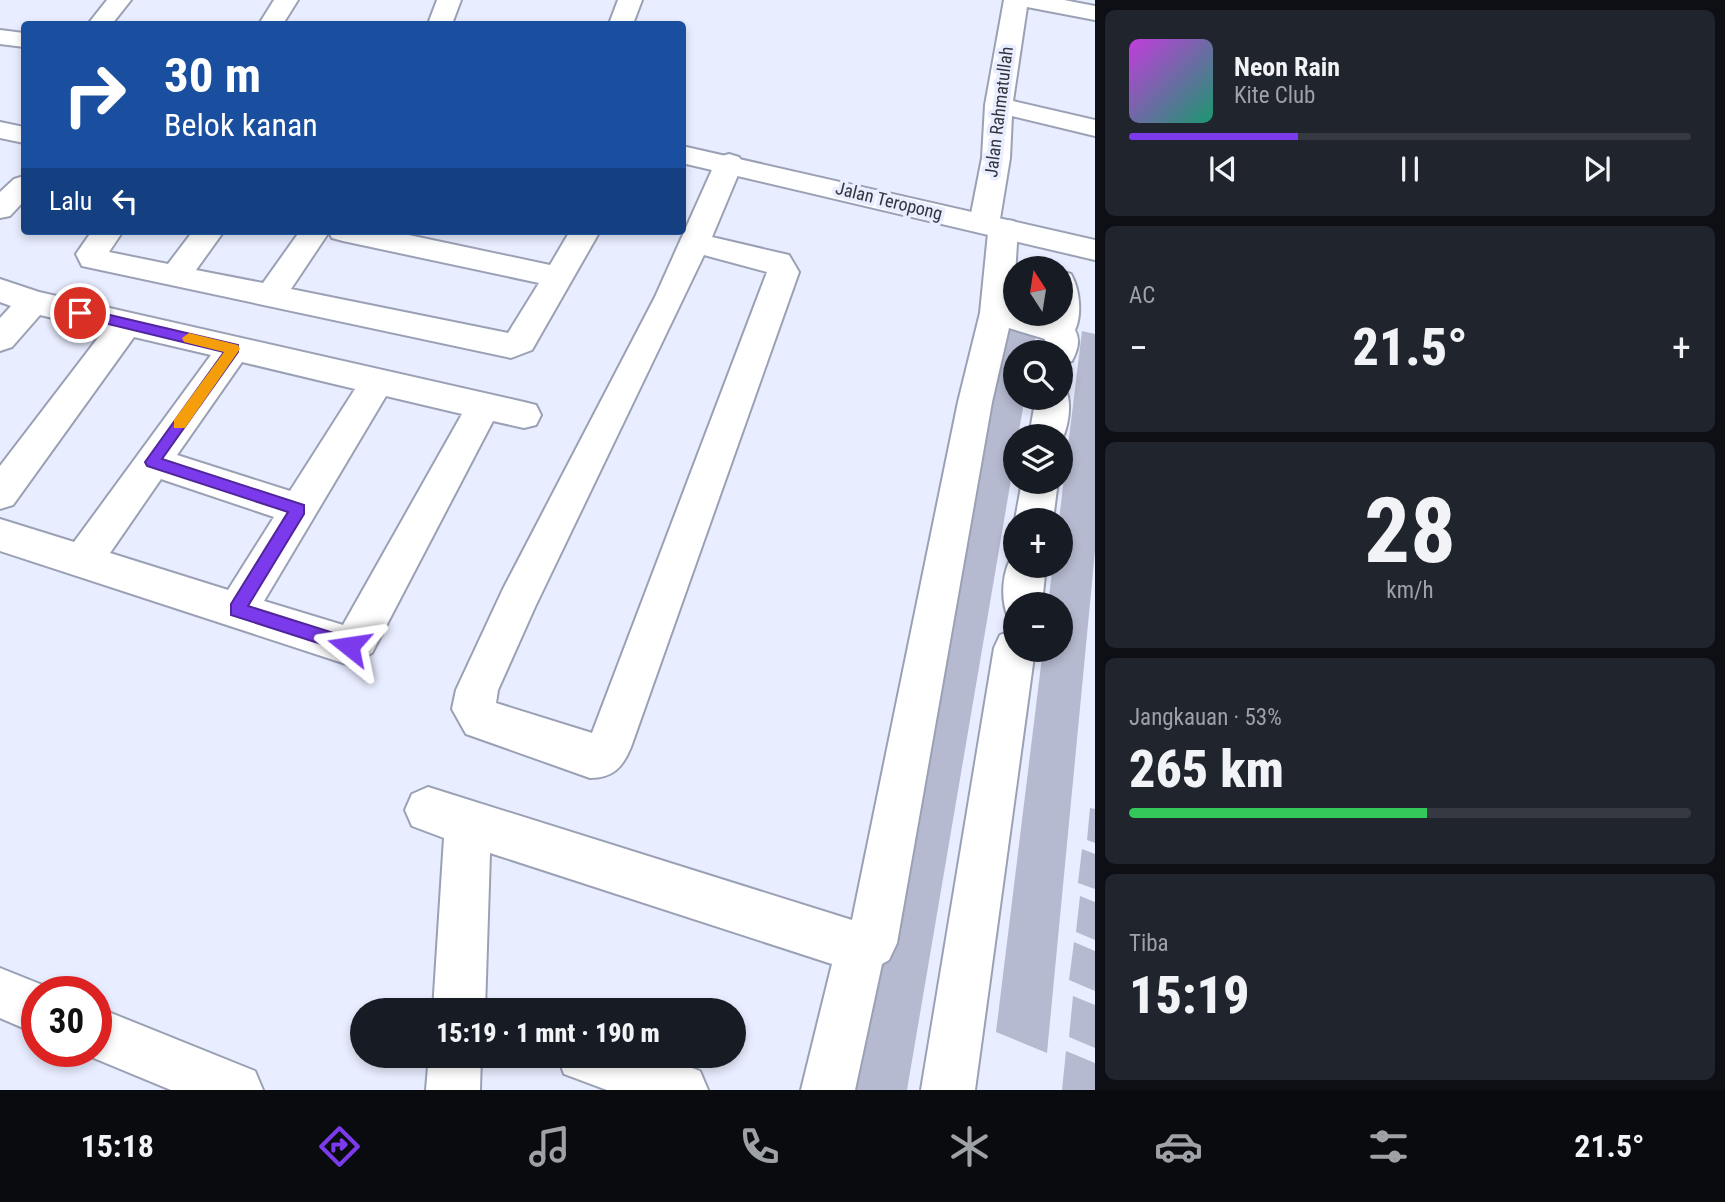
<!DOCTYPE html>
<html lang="id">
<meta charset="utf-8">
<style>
:root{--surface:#171b24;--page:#20242c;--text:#f1f3f6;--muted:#9ea1a6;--line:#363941;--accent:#7c3aed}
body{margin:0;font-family:"Roboto Condensed",sans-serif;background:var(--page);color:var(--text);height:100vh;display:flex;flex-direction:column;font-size:26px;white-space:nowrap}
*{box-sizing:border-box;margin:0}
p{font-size:23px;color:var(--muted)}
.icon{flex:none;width:38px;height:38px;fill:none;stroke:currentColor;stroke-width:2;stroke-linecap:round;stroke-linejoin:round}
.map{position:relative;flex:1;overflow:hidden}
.sheet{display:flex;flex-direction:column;gap:10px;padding:10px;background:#0d0f14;width:630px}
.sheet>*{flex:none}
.guide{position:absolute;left:21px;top:21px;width:665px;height:214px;border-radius:7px;box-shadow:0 4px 10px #0003;background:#1a4fa0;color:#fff;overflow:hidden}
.needle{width:46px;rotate:348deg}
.controls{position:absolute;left:1003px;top:256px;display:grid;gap:14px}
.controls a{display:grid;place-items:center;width:70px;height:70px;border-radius:50%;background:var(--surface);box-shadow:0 4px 10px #0003;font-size:35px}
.speed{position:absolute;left:21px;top:976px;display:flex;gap:14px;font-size:35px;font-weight:700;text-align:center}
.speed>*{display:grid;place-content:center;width:91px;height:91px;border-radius:50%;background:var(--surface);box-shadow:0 4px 10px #0003;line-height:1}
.speed .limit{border:10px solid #d22;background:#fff;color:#111}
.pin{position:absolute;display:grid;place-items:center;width:60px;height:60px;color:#fff;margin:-30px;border:4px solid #fff;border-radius:50%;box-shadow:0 2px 7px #0007}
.me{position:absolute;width:77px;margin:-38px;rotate:285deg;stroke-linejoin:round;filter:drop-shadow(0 0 5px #0008)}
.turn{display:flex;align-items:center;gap:24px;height:147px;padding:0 28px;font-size:32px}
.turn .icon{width:91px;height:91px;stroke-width:2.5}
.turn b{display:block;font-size:49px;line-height:60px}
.then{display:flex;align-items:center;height:66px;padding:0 28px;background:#0003;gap:14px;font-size:26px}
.big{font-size:52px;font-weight:800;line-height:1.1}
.sheet .tile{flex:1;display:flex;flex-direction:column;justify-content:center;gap:10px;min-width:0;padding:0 24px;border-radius:10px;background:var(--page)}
.sheet .dial{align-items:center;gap:0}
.dial b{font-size:91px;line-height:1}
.song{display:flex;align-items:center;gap:21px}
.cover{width:84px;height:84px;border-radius:10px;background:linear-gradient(135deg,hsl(290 70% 55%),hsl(160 70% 35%))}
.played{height:7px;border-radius:4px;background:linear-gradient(90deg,var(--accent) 30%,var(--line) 30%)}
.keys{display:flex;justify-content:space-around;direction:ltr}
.heat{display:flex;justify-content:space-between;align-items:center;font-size:38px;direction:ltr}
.charge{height:10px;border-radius:5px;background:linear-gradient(90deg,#34c759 53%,var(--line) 0)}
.trip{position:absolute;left:350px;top:998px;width:396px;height:70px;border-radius:35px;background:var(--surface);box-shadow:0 4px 10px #0003;font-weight:800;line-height:70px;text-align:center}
.menu{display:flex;height:112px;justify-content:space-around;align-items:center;background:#090b0e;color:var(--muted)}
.menu .icon{width:49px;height:49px}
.menu .on{color:var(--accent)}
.menu b{font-size:32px;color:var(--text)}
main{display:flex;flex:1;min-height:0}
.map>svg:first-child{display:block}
.building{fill:#b5bad0}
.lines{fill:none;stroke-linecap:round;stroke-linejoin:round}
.minor-casing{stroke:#9ba1b5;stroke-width:4}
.major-casing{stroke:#9ba1b5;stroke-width:4}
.minor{fill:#fff;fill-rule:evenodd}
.major{fill:#fff;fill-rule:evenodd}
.route{fill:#7c3aed;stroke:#51269a;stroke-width:2}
.slow{fill:#f59e0b}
.labels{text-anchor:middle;stroke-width:7;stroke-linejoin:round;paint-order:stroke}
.far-street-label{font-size:18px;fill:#33353d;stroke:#e8edff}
</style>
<main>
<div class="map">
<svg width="1095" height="1090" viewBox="0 0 1095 1090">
<rect width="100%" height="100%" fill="#e8edff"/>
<!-- building -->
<path class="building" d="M1000,325L1036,334L1033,352H1015V397H1025L1018,436H1015V456L907,1090H845Z
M1082,331L1095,334V551L1047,1053L996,1032L1043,649H1060V604H1048L1053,565H1060L1059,520Z
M1090,808L1095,809V843L1087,840Z
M1082,849L1095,854V889L1078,883Z
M1080,896L1095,902V940L1076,932Z
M1074,942L1095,951V991L1069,980Z
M1073,996L1095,1005V1048L1069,1037Z
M1066,1051L1095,1063V1090H1062Z"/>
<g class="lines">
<!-- minor casing -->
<g class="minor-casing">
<path id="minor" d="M107,0H131L112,24H88Z
M274,0H298L283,24H259Z
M437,0H461L452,24H428Z
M618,0H642L633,24H609Z
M1004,0H1064L1095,6V20L1027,7L1013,101L1095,120V136L1012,116L1010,158L1000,219L1014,221L1018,228L1013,306L1015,313L1048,316L1047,313H1060V271L1071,274C1080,290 1082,315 1075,330C1081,341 1077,351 1072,361L1060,364V352H1043L1045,339L1009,328L992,402L897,943L889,960L882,964L855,1090H801L832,964L490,853L485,1010H433L444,838L412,826L405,810L412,794L428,787L852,920L958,402L980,313L988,233L974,231L969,224L982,158L985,105Z
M0,122L24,127V143L0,138Z
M729,154L739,157L743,163L712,237L789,255L799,272L631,747C623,767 613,778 590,778L466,734L452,709L456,690L503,589L655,297L715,163L719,157ZM704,255L767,272L592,733L496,703L498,690L535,607Z
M24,176V201L10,216L0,218V192L14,179Z
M92,231H123L109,252L168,264L193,231H224L196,270L263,283L300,231H390L550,265L570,231H600L532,350L511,358L82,266L76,254ZM329,232L332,238L343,241L539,283L508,333L291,289Z
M0,279L39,292L524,402L536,405L541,415L536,425L524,428L493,421L372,653L349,665L0,551V519L74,542L211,355L134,337L13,505L0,509V466L104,330L40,315L12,347L0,351V318L11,306L0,302ZM242,362L355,389L290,491L177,455ZM386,396L462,414L343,625L264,601ZM161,479L274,517L228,590L110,553Z
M1060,386L1065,388C1073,403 1068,429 1060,444V436H1029L1036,397H1060Z
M1022,481H1058L1053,520H1015Z
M1015,552V565H1046L1042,604H1015V619L1008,617C1000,599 1002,568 1015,552Z
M1015,629V649H1035L975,1090H921L994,648L1000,635Z
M0,968L55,990L56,992H37V1034L0,1018Z
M96,1007L255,1071L263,1090H171L79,1052H96Z
M429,1055H481L480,1090H426Z
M557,1055H658L700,1071L708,1090H607L564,1074Z"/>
</g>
<!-- major casing -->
<g class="major-casing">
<path id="major" d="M0,30L24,33V47L0,44Z
M682,146L1095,240V260L682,163Z"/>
</g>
<!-- minor -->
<use href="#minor" class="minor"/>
<!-- major -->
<use href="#major" class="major"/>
</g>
<!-- route -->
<path class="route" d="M80,308L238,345V352L162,459L304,505V514L248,606L356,640L358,646L356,651L349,653L231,615V604L288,512L147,466L145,462L224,352L75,316V309Z"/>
<!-- slow -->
<path class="slow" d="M189,333L238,345L240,349L185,428H174V420L224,352L184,342L182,338Z"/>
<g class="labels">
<!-- far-street labels -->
<g class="far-street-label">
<text transform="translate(999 112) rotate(-83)" y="6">Jalan Rahmatullah</text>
<text transform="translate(889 201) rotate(14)" y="6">Jalan Teropong</text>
</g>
</g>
</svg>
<div class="controls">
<a><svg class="needle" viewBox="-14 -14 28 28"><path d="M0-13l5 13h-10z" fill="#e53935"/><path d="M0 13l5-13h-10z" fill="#9ea1a6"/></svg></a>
<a><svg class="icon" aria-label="search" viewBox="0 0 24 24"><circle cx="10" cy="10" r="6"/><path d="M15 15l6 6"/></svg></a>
<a><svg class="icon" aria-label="layers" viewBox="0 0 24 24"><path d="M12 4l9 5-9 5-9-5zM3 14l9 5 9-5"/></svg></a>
<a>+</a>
<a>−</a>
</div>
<div class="speed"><div class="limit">30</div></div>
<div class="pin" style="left:80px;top:313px;background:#d93025"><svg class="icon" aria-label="arrive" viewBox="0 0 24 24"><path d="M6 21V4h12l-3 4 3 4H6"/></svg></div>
<svg class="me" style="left:349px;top:646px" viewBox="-20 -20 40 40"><path d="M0-17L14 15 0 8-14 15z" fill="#7c3aed" stroke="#fff" stroke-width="4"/></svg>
<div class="trip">15:19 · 1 mnt · 190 m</div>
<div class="guide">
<div class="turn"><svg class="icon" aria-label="right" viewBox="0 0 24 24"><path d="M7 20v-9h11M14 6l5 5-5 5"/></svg><div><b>30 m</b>Belok kanan</div></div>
<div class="then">Lalu<svg class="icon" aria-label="left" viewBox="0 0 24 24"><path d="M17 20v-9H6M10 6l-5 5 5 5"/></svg></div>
</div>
</div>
<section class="sheet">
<div class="tile">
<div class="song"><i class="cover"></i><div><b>Neon Rain</b><p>Kite Club</p></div></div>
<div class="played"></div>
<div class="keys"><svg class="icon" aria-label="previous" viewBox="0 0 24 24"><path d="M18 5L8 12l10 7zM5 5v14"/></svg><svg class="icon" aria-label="pause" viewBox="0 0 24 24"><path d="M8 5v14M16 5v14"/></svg><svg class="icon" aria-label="next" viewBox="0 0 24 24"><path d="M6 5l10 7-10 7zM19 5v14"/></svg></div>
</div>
<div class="tile"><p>AC</p>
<div class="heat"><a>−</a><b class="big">21.5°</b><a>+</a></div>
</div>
<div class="tile dial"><b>28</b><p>km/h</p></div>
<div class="tile"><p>Jangkauan · 53%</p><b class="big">265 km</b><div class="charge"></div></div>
<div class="tile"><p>Tiba</p><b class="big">15:19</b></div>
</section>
</main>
<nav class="menu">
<b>15:18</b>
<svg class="icon on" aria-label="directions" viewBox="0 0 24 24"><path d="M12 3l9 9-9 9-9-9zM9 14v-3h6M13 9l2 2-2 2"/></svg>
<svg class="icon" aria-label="music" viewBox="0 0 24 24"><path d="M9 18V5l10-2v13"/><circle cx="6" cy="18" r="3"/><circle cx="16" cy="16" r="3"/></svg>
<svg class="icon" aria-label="phone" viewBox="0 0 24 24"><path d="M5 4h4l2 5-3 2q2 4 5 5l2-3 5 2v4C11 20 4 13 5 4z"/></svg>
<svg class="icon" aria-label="climate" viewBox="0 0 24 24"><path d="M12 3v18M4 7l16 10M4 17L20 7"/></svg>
<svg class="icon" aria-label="car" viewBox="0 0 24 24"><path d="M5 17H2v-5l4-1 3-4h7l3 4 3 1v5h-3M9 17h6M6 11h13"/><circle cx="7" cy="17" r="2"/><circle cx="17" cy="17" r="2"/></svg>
<svg class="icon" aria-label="filters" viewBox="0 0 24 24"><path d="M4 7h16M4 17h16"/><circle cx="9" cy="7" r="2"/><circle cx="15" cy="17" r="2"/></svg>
<b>21.5°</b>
</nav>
